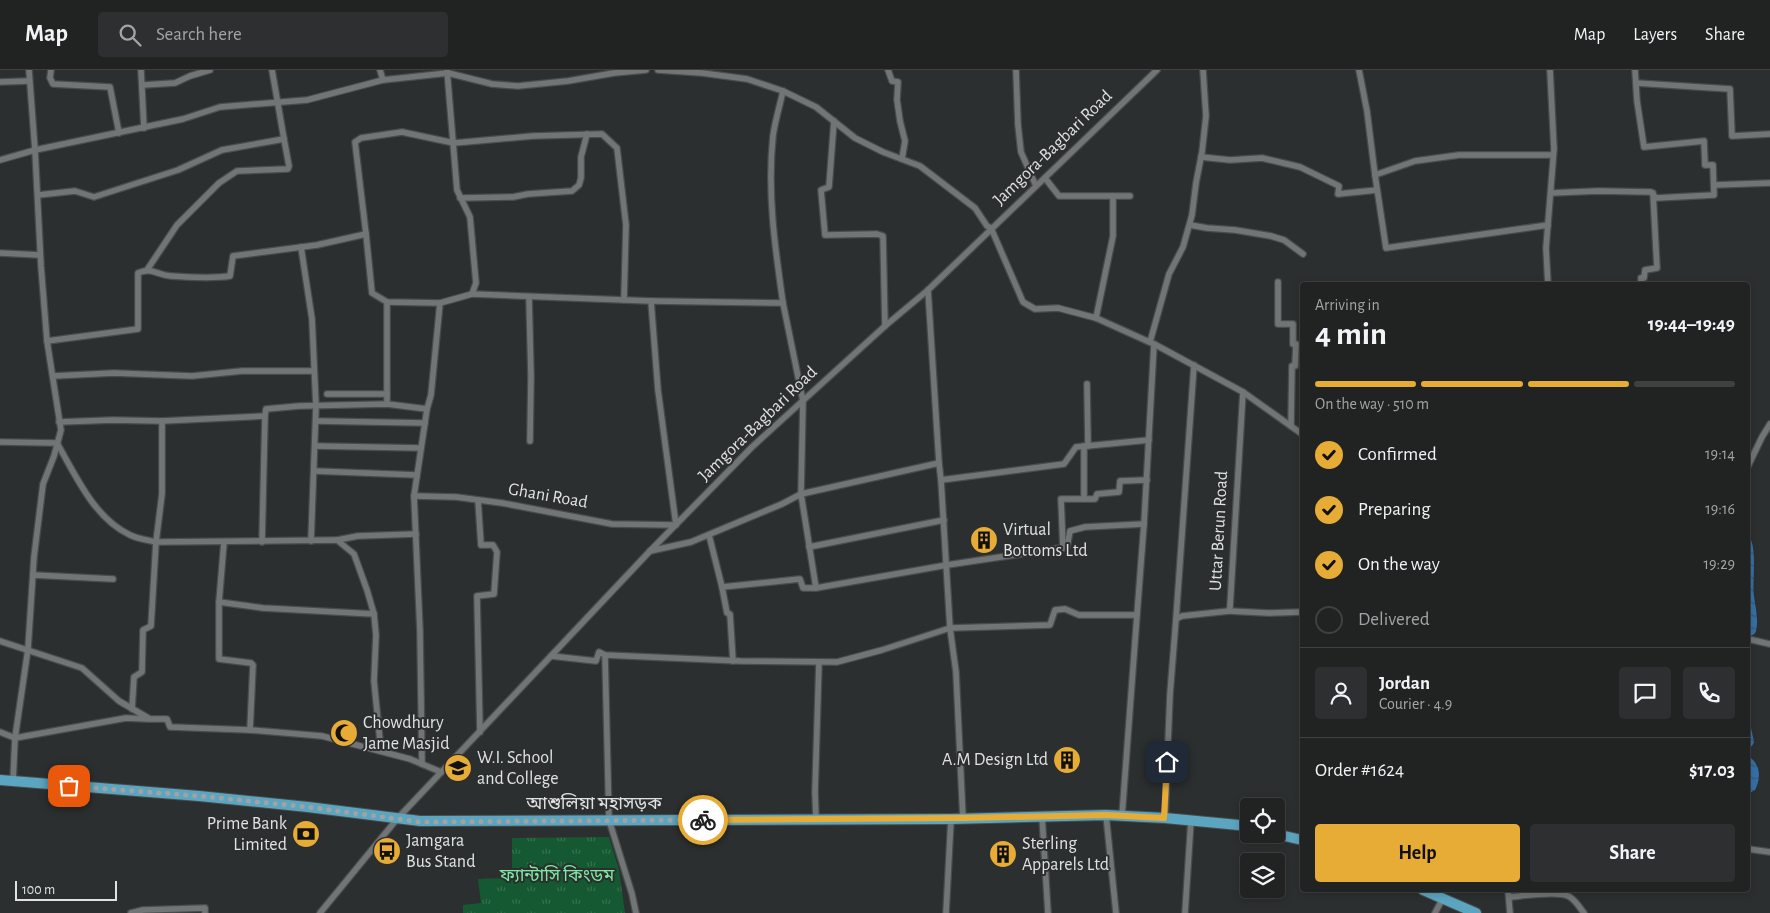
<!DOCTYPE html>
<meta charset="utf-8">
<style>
body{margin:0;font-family:"Alegreya Sans","Noto Sans Bengali",sans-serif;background:#2d2f30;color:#f1f3f6;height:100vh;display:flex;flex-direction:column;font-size:19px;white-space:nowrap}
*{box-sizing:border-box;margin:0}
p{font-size:16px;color:#a2a4a6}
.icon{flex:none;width:28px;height:28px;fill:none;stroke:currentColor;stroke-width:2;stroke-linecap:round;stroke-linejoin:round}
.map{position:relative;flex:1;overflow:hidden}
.details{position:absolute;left:1300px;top:212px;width:450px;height:610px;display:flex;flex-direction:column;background:#212323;border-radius:5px;box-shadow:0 2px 8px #0003,0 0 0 1px #3e4041}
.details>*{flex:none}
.tools{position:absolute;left:1240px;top:728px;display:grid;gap:10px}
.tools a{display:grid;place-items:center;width:45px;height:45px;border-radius:5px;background:#212323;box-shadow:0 2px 8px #0003,0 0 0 1px #3e4041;font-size:25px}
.scale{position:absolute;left:15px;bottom:12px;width:102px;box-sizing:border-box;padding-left:5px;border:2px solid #e0e2e2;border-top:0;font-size:14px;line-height:18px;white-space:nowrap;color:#e0e2e2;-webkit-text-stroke:4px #2c2f2f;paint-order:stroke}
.pin{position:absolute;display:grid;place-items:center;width:42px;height:42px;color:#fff;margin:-21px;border-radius:10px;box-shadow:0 2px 8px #0006}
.courier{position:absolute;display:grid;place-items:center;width:50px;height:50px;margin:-25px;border:4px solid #e7ac36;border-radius:50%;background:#fff;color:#222;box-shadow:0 1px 6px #0007}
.head em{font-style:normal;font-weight:700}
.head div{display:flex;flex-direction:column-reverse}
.head{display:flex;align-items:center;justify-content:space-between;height:85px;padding:0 15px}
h1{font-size:32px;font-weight:700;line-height:38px}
.bar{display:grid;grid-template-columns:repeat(4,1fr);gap:8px 5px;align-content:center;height:60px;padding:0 15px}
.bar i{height:6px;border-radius:4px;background:#3e4041}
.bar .selected{background:#e7ac36}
.bar p{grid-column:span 4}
.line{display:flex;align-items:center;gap:12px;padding:0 15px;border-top:1px solid #3e4041}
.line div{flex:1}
.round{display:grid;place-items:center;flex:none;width:52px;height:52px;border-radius:5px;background:#2d2f30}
ol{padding:0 15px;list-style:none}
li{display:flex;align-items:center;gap:15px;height:55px}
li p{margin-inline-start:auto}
li .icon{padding:5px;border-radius:50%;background:#e7ac36;color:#111;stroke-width:4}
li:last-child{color:#a2a4a6}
li i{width:28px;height:28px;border:2px solid #3e4041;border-radius:50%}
.primary-button{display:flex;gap:10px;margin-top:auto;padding:10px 15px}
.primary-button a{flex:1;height:58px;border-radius:5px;background:#e7ac36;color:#111;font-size:20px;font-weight:700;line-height:58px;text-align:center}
.primary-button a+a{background:#2d2f30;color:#f1f3f6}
header{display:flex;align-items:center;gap:30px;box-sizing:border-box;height:70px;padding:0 25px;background:#212323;border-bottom:1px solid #3e4041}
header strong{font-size:24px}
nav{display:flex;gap:28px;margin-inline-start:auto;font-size:18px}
.search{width:350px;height:45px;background:#2d2f30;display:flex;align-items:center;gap:12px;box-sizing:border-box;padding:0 18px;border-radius:5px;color:#a2a4a6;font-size:19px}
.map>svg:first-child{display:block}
</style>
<header>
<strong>Map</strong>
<div class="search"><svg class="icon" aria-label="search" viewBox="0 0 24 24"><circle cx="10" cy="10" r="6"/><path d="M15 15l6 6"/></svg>Search here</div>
<nav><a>Map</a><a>Layers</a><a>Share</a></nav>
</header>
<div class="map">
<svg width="1770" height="843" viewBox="0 0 1770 843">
<defs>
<pattern id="park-tufts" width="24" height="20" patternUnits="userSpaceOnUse" patternTransform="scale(1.25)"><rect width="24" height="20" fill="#145931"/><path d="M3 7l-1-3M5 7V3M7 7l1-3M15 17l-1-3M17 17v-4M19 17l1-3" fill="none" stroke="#36714f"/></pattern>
<pattern id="water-waves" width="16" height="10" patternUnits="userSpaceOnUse" patternTransform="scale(1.25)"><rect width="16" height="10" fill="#3471aa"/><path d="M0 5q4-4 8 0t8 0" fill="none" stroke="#3c5a77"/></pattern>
</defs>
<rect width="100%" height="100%" fill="#2c2f2f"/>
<!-- park -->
<path fill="url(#park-tufts)" d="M609,767L619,800L625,843H463V835L481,833L478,809L512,808V768Z"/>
<!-- water -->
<g fill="url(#water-waves)">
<path d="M1748,465C1758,475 1752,512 1754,526C1755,536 1759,550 1756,561C1755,565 1751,566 1748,566Z"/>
<path d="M1748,644L1754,672L1752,676L1748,677Z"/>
<path d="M1748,686C1761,694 1761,708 1755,720L1748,724Z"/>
</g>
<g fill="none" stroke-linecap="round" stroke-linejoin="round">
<!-- minor casing -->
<g stroke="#494c4c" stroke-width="8">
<g id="minor">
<path d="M51,0L50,8L53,14L110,17L119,63"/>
<path d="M141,0L144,58"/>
<path d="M380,0L383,10"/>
<path d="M658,0L702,3L747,9L783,21L816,37L855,68L883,82L920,96L975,138L987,156L991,158L1023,232L1035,239L1058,238L1096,248L1156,275L1243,322"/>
<path d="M888,0L892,11L898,12L897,30L900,51L905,71L902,89"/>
<path d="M1016,0L1018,55L1021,82L1036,116"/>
<path d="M1359,0L1367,41L1375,105L1415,91L1459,85H1553"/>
<path d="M0,12L29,11"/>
<path d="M1636,13L1730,19L1732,66L1770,64"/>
<path d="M143,15L175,13L190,6L210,0"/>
<path d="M834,51L829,117L821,120L825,165L877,164L883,166L885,256"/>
<path d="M1201,87L1230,90L1262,88L1300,97L1339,116L1338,124L1377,120"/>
<path d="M0,90L35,80L183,49L220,37L307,30L383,10L448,3L492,14L518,16L568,11L614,3L646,0"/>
<path d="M1375,105L1386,178L1548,155"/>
<path d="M1045,108L1059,126H1130"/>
<path d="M1714,115L1770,113"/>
<path d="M1551,123L1598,121L1651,122L1656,128L1714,125L1713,95H1705L1704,71L1644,77L1637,31L1635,0"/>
<path d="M38,125L75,121L94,127L178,100L222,80L284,69L272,0"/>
<path d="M460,128L513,127L528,124L572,121L579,115L581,108V87L587,64"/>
<path d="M1190,155L1207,158L1235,160L1271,166L1284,170L1303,184"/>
<path d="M366,164L372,223L387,232L440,233"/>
<path d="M301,177L312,249L316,336L311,471"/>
<path d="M0,183L40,185"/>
<path d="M147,200L177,155L219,113L237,101L288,99L289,96L284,69"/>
<path d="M1278,212V254H1293V274H1296L1295,296H1292L1291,356"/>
<path d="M1548,215L1546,178L1554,79L1550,0"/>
<path d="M1641,215V208H1644L1645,200L1657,198L1653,123"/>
<path d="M928,220L939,393"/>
<path d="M529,227L531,306L530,371"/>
<path d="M651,231L783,233L803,331L801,424L816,518L947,495L1067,477L1070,461L1085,457L1144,454"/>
<path d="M783,233C775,178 767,122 773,66C775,51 780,35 783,21"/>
<path d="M1096,248L1113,166V126"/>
<path d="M47,271L138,259V203C152,197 157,205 171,206C190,207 211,209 230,206L233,186L317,175L366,164L355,72L361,68L402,62L454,73L533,66L602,64L617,78L626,155L624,230"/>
<path d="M1150,272L1169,204L1183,177L1192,145L1196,113L1202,82L1206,46L1203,0"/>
<path d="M53,306L114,303L192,306L242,301H314"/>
<path d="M1087,314L1088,376"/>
<path d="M327,324H387"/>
<path d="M387,334V232"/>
<path d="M316,351L425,353"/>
<path d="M59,352L113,350L162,351L265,346L266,339L299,336L387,334L427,339"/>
<path d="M0,372L57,373C76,406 94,448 130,465C138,469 148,470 156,472L337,470L354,484L367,520L374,544L376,565L374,611L381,681"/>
<path d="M315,376L421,378"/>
<path d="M1748,396L1762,367L1770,354"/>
<path d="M314,401L417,405"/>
<path d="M941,410L950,558L956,602L963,749"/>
<path d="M414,426L456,427L502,433L612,454L676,455L658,320L651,231L472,224"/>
<path d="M1084,429V376"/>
<path d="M478,430L481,475H493L497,482L494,524L477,526L480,662"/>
<path d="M709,465L722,517L727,543L730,544L733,591"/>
<path d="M337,470L358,466L416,464"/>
<path d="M224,472L219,532V589L251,593L253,595L250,660"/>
<path d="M262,472L265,346"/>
<path d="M809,477L944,450"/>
<path d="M1063,478L1061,429H1095L1097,424L1119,422L1120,411L1147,410"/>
<path d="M650,481L691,472L782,434L801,424L939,393L941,410L1064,394L1076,377L1149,370"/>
<path d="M33,505L113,509"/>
<path d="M722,517L800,509L803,518H816"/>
<path d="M219,532L263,538L374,544"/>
<path d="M1229,541L1268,543L1302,542"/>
<path d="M1137,545L1144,454L1154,274"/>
<path d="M1176,549L1194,295"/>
<path d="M1748,569L1770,574"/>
<path d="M0,571L82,598L119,631L150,649H167L170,657L250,660L322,666L410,689L441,702"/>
<path d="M605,585L609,750L632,824L636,843"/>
<path d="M551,586L596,591L599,582L605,585L740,591L837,592L882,580L950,558L1050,555L1055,540L1065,539L1079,545H1137L1122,746"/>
<path d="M132,639L134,607L142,602L143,560L151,556L156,472L162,424V351"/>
<path d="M0,662L15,668L126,648L148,649"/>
<path d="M422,694L420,561L414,426L427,339L431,325L440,233L472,224L476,213L470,147L457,120L447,0"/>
<path d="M13,712L15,668L28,579L34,487L43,414L54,386L61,360L47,271L41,196L35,80L29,0"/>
<path d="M1106,745L1116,843"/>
<path d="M1042,746L1048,843"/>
<path d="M1165,748L1170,624L1176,549L1182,546L1229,541L1230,537L1243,322L1302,364"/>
<path d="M816,749L815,722L819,592"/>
<path d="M1748,779L1770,782"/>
<path d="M1508,820L1510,843"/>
<path d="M1509,827C1523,826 1560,820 1570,827C1576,831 1580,838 1584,843"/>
<path d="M131,843L143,840L205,838V843"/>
<path d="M320,843L397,749L650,481L752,377L885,256L928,220L1157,0"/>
<path d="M946,843L951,749"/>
<path d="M1185,843L1191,750"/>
<path d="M1435,843L1443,828"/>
</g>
</g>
<!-- trunk casing -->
<g stroke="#494c4c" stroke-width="12">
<g id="trunk">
<path d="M0,710L199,726L308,737L420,751L951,749L1106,745L1165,748L1249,756"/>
<path d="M1276,764L1302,770"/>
<path d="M1423,820L1476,843"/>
</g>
</g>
<!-- minor -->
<use href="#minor" stroke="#727576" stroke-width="5.5"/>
<!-- trunk -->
<use href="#trunk" stroke="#5ca5c0" stroke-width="10"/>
</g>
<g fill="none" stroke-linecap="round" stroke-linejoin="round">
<!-- done -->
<path stroke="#a1a3a3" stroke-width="5" stroke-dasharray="0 9" d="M69,716L199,726L308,737L420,752L703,750"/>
<!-- route -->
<path stroke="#e7ac36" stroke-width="6" d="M703,750L963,748L1106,745L1164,748L1167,692"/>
</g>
<!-- icons -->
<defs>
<g id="building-disc" transform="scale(1.4375)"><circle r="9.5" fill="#e7ac36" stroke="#2c2f2f"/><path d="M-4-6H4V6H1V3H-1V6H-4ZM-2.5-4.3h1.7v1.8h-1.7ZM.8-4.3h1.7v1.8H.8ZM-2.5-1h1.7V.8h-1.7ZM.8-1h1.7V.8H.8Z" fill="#111"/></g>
<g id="mosque-disc" transform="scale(1.4375)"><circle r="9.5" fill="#e7ac36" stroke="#2c2f2f"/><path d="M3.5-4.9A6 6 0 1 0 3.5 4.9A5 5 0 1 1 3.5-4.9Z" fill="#111"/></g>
<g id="school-disc" transform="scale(1.4375)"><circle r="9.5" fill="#e7ac36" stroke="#2c2f2f"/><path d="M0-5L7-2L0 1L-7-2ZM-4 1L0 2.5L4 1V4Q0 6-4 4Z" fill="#111"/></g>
<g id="bank-disc" transform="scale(1.4375)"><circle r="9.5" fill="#e7ac36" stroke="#2c2f2f"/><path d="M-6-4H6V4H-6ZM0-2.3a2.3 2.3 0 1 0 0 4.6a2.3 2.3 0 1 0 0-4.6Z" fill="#111"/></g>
<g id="bus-disc" transform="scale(1.4375)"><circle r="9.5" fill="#e7ac36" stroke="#2c2f2f"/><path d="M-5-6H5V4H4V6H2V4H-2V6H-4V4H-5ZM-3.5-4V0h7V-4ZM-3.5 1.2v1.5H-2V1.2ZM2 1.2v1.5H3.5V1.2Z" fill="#111"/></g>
</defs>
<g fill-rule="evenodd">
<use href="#building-disc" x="984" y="470"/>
<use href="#mosque-disc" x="344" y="663"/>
<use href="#building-disc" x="1067" y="690"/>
<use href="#school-disc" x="458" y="698"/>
<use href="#bank-disc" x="306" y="764"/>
<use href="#bus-disc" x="387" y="781"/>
<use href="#building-disc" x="1003" y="784"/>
</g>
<g text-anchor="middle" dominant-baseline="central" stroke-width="4" stroke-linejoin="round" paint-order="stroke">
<!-- street labels -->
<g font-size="18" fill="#e0e2e2" stroke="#2c2f2f">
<text transform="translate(1053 78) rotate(-44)">Jamgora-Bagbari Road</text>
<text transform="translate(758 354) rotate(-44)">Jamgora-Bagbari Road</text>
<text transform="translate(548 426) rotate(10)">Ghani Road</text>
<text transform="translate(1219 461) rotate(-87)">Uttar Berun Road</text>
<text x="594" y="734">আশুলিয়া মহাসড়ক</text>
</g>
<!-- poi labels -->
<g font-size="18" fill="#e0e2e2" stroke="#2c2f2f" text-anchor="start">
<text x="1003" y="460">Virtual<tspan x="1003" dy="21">Bottoms Ltd</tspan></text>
<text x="363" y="653">Chowdhury<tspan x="363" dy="21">Jame Masjid</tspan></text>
<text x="477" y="688">W.I. School<tspan x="477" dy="21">and College</tspan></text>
<text x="1048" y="690" text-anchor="end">A.M Design Ltd</text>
<text x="287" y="754" text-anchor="end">Prime Bank<tspan x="287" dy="21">Limited</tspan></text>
<text x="406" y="771">Jamgara<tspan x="406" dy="21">Bus Stand</tspan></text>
<text x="1022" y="774">Sterling<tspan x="1022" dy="21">Apparels Ltd</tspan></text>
</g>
<!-- park labels -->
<g font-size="18" fill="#7fe8a2" stroke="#2c2f2f">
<text x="557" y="806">ফ্যান্টাসি কিংডম</text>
</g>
</g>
</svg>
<div class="tools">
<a><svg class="icon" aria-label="locate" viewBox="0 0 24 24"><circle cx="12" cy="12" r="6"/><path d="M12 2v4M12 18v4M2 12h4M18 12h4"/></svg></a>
<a><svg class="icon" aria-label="layers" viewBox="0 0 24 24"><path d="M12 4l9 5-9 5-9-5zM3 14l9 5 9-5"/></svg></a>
</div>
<div class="scale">100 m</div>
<div class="pin" style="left:69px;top:716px;background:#ea580c"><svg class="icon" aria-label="bag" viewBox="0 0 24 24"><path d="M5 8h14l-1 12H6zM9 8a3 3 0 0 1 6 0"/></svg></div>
<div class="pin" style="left:1167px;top:692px;background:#1f2937"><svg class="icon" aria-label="home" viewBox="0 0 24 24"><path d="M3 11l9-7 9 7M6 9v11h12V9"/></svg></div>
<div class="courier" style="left:703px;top:750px"><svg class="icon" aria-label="bike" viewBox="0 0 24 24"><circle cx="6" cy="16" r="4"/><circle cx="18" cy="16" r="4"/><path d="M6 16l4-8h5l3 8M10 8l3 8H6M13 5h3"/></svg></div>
<section class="details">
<div class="head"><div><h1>4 min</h1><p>Arriving in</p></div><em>19:44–19:49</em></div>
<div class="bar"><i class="selected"></i><i class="selected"></i><i class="selected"></i><i></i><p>On the way · 510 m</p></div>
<ol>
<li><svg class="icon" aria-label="check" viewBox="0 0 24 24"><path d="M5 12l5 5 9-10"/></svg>Confirmed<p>19:14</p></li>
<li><svg class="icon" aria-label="check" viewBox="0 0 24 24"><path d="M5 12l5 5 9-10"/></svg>Preparing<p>19:16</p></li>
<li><svg class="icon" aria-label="check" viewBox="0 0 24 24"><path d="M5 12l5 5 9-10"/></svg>On the way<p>19:29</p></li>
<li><i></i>Delivered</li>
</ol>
<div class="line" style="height:90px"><a class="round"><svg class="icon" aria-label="person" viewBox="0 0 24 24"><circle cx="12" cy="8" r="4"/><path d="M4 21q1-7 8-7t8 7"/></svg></a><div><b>Jordan</b><p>Courier · 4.9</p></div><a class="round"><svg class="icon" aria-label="chat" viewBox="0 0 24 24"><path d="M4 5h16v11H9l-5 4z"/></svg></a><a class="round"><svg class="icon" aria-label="phone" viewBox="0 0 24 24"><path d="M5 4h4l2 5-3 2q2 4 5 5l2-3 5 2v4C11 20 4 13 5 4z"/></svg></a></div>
<div class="line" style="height:65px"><div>Order #1624</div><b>$17.03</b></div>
<div class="primary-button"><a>Help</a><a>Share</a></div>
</section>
</div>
